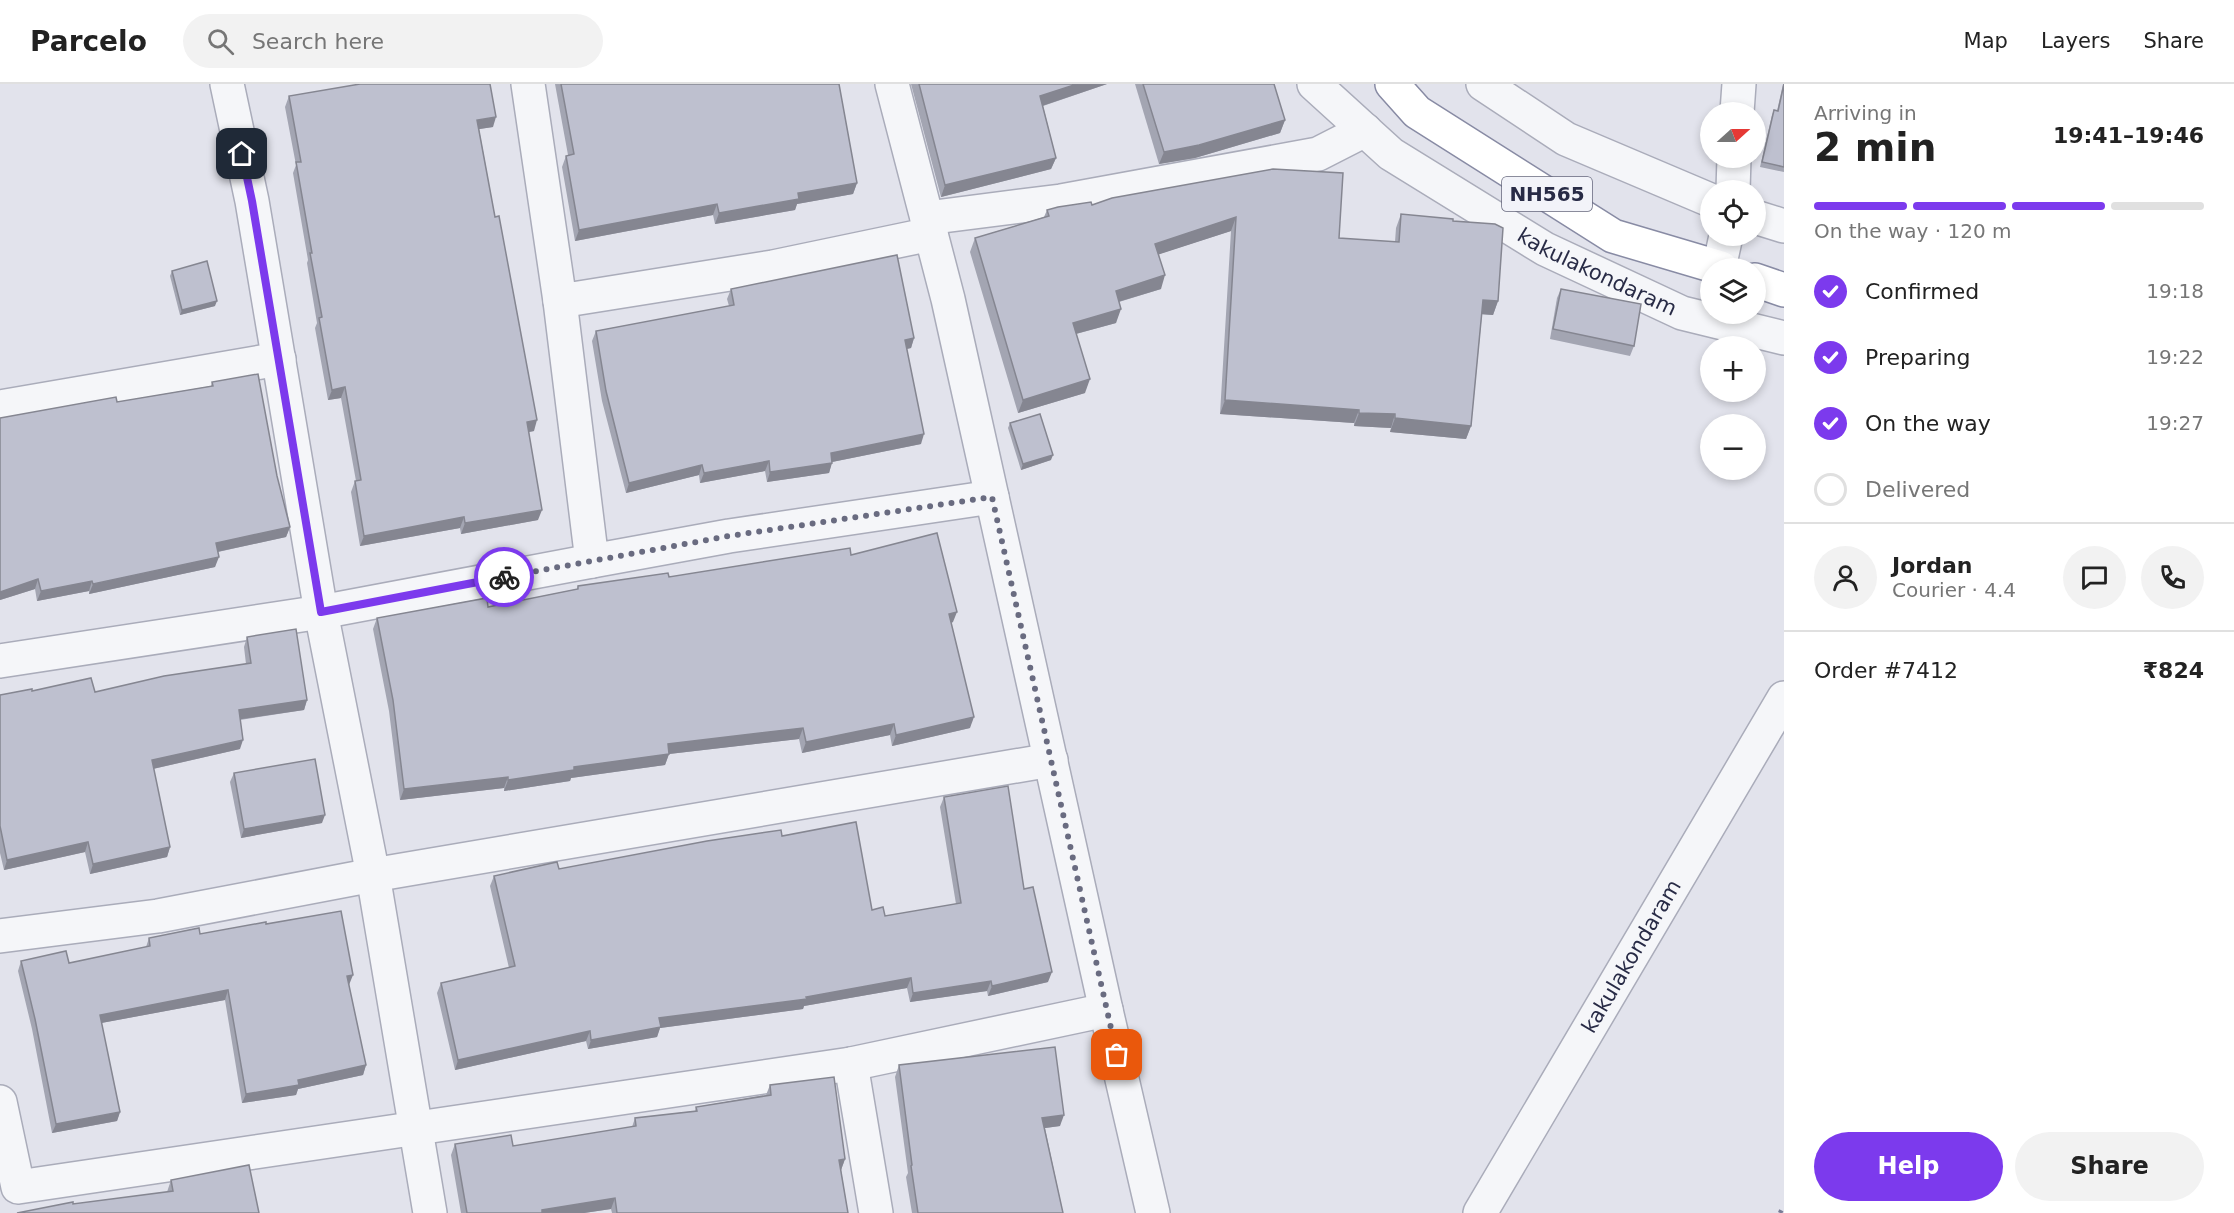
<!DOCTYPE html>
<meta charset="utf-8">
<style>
body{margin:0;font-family:"DejaVu Sans",sans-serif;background:#f2f2f2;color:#222;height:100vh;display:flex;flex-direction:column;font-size:22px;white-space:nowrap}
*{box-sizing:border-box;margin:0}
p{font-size:20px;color:#767676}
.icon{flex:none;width:33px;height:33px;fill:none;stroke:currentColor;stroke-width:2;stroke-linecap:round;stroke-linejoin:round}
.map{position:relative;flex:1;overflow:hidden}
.side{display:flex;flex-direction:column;background:#fff;width:450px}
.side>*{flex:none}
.needle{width:39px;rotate:69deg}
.fabs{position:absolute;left:1700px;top:18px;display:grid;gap:12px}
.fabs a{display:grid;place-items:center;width:66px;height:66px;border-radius:50%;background:#fff;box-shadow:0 3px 9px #0003;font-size:30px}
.pin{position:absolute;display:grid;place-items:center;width:51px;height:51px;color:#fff;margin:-26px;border-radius:12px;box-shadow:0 3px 9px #0006}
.courier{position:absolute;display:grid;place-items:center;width:60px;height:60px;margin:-30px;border:4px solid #7c3aed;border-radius:50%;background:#fff;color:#222;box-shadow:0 2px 8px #0007}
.head em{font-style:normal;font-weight:800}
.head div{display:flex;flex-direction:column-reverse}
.head{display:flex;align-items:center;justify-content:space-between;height:102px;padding:0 30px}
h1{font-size:39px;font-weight:800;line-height:45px}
.bar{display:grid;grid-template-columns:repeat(4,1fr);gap:9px 6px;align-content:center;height:72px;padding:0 30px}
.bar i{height:8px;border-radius:4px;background:#e0e0e0}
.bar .current{background:#7c3aed}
.bar p{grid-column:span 4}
.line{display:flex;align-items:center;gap:15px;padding:0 30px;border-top:2px solid #e0e0e0}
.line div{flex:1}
.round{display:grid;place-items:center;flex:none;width:63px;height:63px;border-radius:32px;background:#f2f2f2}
ol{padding:0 30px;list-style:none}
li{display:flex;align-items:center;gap:18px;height:66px}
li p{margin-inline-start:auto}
li .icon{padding:6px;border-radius:50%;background:#7c3aed;color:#fff;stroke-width:4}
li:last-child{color:#767676}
li i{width:33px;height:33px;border:3px solid #e0e0e0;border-radius:50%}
.button{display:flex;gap:12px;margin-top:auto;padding:12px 30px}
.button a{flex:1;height:69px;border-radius:36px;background:#7c3aed;color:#fff;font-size:24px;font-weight:800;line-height:69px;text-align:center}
.button a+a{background:#f2f2f2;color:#222}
header{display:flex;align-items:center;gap:36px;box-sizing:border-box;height:84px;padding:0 30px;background:#fff;border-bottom:2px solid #e0e0e0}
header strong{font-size:28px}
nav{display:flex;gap:33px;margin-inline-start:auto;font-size:21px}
.search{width:420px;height:54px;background:#f2f2f2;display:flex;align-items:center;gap:15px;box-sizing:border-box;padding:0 21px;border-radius:33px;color:#767676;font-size:22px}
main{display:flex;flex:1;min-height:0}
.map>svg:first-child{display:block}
</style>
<header>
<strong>Parcelo</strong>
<div class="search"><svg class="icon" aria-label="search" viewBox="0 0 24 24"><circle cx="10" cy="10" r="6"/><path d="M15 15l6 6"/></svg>Search here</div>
<nav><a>Map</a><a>Layers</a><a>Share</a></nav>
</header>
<main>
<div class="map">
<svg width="1784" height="1129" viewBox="0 0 1784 1129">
<rect width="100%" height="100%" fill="#e2e3ec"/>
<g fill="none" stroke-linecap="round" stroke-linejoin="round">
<!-- minor casing -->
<g stroke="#aaacba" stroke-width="36">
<g id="minor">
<path d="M227,0L252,117L321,528L373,791L430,1129"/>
<path d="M528,0L560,217L773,183L931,150"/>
<path d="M892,0L948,215L1106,926L1153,1129"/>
<path id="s1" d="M1314,0L1391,70L1545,165L1682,229L1784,254"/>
<path d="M1483,0L1566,55L1710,116"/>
<path d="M1737,28L1739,0"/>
<path d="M1733,106L1734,74"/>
<path d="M1755,133L1784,142"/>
<path d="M927,134L1061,117L1318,70L1365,46"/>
<path d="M1719,184L1726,152"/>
<path d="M560,217L592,477L729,452L992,413"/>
<path d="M0,323L279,275"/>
<path d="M0,577L321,528L592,477"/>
<path d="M0,852L158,832L373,791L1051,676"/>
<path d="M851,980L876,1129"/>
<path d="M0,1018L18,1103L851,980L1106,926"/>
<path id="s2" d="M1480,1129L1784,614"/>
</g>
</g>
<!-- highway casing -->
<g stroke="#888ba4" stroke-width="36">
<g id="highway">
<path d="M1392,0L1417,28L1613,152L1721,184"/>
<path d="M1755,196L1784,206"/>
</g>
</g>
<!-- minor -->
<use href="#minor" stroke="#f5f6f9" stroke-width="33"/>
<!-- highway -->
<use href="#highway" stroke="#fff" stroke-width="33"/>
<!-- rail -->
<path stroke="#797d97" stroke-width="4.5" stroke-dasharray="3 6" stroke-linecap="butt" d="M1780,1129L1784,1121"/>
</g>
<!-- wall -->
<g fill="#a3a5b2">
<path d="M555,0H839L857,99L853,110L797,120L795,126L715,140L713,131L575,157L562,83L566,72L568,71Z"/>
<path d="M911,0H1107L1043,22L1056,74L1051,85L941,113Z"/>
<path d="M1135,0H1274L1285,36L1280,49L1195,74L1159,80Z"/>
<path d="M1783,0H1784V88L1760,83L1772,31L1774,26L1777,27Z"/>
<path d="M289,12L493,43L479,45L534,347L529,348L538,436L461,450L460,444L360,462L351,408L355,397H356L341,314L328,316L315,244L317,239L307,179L308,176L293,89L296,81L285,23Z"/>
<path d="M1273,85L1339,154L1395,158L1396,144L1401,130L1453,137L1498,217L1493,231L1482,230L1471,342L1466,355L1390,348L1391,344L1354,342V339L1220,330L1231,147L1159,170L1161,205L1119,218L1116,239L1076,250L1085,309L1018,329L970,168L975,154L1044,133L1047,126L1092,121Z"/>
<path d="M172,187L215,222L180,231L170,192Z"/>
<path d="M731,205L914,254L911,264L907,265L921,360L832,378L829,389L767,398L765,387L700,399L699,391L626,409L602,317L592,257L596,247L729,222L727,215Z"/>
<path d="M1561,205L1634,262L1630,272L1550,255L1557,214Z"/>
<path d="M212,298L277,392L290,443L286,453L218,468L215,483L89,510V507L37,517L35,505L0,516V334L117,318L211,302Z"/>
<path d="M1010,339L1051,376L1021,386L1008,344Z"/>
<path d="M851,471L953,538L951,539L970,644L892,662L890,651L802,669L799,655L669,670L665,681L571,694L570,697L504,707V704L400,716L389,627L373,545L377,534L488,523L577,505L578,502L669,493Z"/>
<path d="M247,553L307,616L304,626L240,636V665L153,685L170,763L167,773L90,790L85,768L4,786L0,769V611L32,607L95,608L246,580L244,563Z"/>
<path d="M234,689L322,739L241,754L230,698Z"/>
<path d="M944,713L1024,805L1048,898L988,912L987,907L910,918L907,904L804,922L803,925L660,944L657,953L588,965L586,957L455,986L437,909L441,899L509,884L490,802L494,792L559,785L782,752L872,826L885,832L956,820L940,723Z"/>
<path d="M266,840L349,901L366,981L363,991L298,1005L296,1011L242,1019L225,916L101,939L120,1028L117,1037L52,1049L32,945L18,887L21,877L69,879L146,863L149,854L200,850Z"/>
<path d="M899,981L1060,1042L1045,1044L1063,1129H912L906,1093L908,1089L895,993Z"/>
<path d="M770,1001L845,1075L841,1086L848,1129H612L611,1125L584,1129H461L451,1071L455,1060L513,1062L632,1043L635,1034L695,1027L696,1023L766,1011Z"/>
<path d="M171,1096L259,1129L73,1120L167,1108Z"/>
</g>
<!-- shaded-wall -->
<g fill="#858691">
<path d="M1077,0H1107L1036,24L1040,12Z"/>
<path d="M496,33L493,43L473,46L477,36Z"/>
<path d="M1285,36L1280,49L1195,74L1159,80L1164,68Z"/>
<path d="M1056,74L1051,85L941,113L945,101Z"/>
<path d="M857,99L853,110L797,120L795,126L715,140L719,129L798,109Z"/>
<path d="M717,120L713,131L575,157L579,146Z"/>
<path d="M1236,133L1231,147L1151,173L1155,160Z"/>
<path d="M1165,191L1161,205L1111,220L1116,207Z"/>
<path d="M1483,216L1498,217L1493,231L1478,230Z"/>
<path d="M217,217L215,222L180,231L182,226Z"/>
<path d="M1121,225L1116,239L1068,252L1073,239Z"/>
<path d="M914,254L911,264L901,266L905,256Z"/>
<path d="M1090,295L1085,309L1018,329L1023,316Z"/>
<path d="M345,303L341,314L328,316L332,306Z"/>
<path d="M1225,316L1359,326L1354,339L1220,330Z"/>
<path d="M1359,329L1395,330L1391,344L1354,342Z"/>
<path d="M1395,334L1471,342L1466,355L1390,348Z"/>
<path d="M537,336L534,347L523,349L527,338Z"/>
<path d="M924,350L921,360L827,379L831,369Z"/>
<path d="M1053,371L1051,376L1021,386L1023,380Z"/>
<path d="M769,377L765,387L700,399L704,389Z"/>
<path d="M832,379L829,389L767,398L770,388Z"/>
<path d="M702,381L699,391L626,409L629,399Z"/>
<path d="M542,426L538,436L461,450L465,439Z"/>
<path d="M464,433L460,444L360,462L364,452Z"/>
<path d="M290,443L286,453L212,469L216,459Z"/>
<path d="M219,473L215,483L89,510L93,500Z"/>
<path d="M38,495L35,505L0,516V508Z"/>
<path d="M92,497L89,507L37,517L41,507Z"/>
<path d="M957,528L953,538L945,541L949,530Z"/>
<path d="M307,616L304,626L235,636L239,626Z"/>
<path d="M974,633L970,644L892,662L896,651Z"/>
<path d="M894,640L890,651L802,669L806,658Z"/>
<path d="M803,644L799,655L669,670L665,681L571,694L570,697L504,707L508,696L574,683L668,660Z"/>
<path d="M243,656L240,665L148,686L152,676Z"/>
<path d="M508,693L504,704L400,716L404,705Z"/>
<path d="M325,731L322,739L241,754L244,745Z"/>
<path d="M88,758L85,768L4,786L7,776Z"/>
<path d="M170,763L167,773L90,790L93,780Z"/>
<path d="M1052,888L1048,898L988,912L992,902Z"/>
<path d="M353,891L349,901L343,902L347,892Z"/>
<path d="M911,894L907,904L804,922L803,925L660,944L657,953L588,965L591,956L659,934L806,913Z"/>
<path d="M991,897L987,907L910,918L913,909Z"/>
<path d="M228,906L225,916L96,940L100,931Z"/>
<path d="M590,947L586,957L455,986L458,976Z"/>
<path d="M366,981L363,991L298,1005L296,1011L242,1019L246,1010L298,996Z"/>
<path d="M120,1028L117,1037L52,1049L56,1040Z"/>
<path d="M1064,1031L1060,1042L1038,1045L1042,1034Z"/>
<path d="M845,1075L841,1086L839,1076Z"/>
<path d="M615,1114L611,1125L584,1129H541L542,1126Z"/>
</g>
<!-- building -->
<g fill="#bec0cf" stroke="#858691" stroke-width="1.5">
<path d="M360,0H490L496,33L477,36L495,133L499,132L537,336L527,338L542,426L465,439L464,433L364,452L355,397L361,396L345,303L332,306L319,234L322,233L310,169H312L296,78H301L289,12Z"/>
<path d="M561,0H839L857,99L798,109L799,115L719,129L717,120L579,146L566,72L574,70Z"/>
<path d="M919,0H1077L1040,12L1056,74L945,101Z"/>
<path d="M1143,0H1274L1285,36L1199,61L1164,68Z"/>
<path d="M1784,0V83L1762,78L1774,26L1778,27Z"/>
<path d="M1273,85L1343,89L1339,154L1399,158L1401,130L1453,135V137L1495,140L1503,144L1498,217L1483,216L1471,342L1395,334V330L1359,329V326L1225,316L1236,133L1155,160L1165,191L1116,207L1121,225L1073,239L1090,295L1023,316L975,154L1049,132L1047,126L1058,123L1091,118L1092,121L1112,114Z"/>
<path d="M897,171L914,254L905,256L924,350L831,369L832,379L770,388L769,377L704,389L702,381L629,399L606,307L596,247L734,221L731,205Z"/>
<path d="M207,177L217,217L182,226L172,187Z"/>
<path d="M1561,205L1641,220L1634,262L1553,245Z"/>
<path d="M258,290L277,392L290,443L216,459L219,473L93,500L92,497L41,507L38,495L0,508V334L116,313L117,318L213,302L212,298Z"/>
<path d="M1040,330L1053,371L1023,380L1010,339Z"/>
<path d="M937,449L957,528L949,530L974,633L896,651L894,640L806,658L803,644L668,660L669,670L574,683V686L508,696V693L404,705L393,616L377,534L487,514L488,523L578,505V502L668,489L669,493L850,464L851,471Z"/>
<path d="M296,545L307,616L239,626L243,656L152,676L170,763L93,780L88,758L7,776L0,742V611L32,605V607L91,594L95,608L164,592L251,579L247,553Z"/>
<path d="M315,675L325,731L244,745L234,689Z"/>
<path d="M1008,702L1024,805L1033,803L1052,888L992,902L991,897L913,909L911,894L806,913L807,915L659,934L661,943L591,956L590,947L458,976L441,899L515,882L494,792L557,778L559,785L707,757L781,746L782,752L856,738L872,826L883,823L885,832L961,819L944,713Z"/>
<path d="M341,827L353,891L347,892L366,981L298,996L299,1001L246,1010L228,906L100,931L120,1028L56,1040L35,935L21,877L66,867L69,879L150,862L149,854L199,844L200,850L266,838V840Z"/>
<path d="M1055,963L1064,1031L1042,1034L1063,1129H918L911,1082L912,1081L899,981Z"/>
<path d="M834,993L845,1075L839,1076L848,1129H617L615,1114L542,1126V1129H467L455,1060L511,1051L513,1062L636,1042L635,1034L697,1027L696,1023L771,1011L770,1001Z"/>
<path d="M249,1081L259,1129H17L73,1118V1120L173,1107L171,1096Z"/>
</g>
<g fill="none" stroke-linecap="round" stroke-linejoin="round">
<!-- done -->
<path stroke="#696b80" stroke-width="6" stroke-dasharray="0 10.8" d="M504,493L729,452L992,413L1117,971"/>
<!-- route -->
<path stroke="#7c3aed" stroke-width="8" d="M242,70L252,117L321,528L504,493"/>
</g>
<g text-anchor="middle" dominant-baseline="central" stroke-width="6" stroke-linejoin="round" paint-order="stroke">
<!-- shield labels -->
<rect fill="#f2f3f9" stroke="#65677c" stroke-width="1.5" x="1502" y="93" width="90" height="34" rx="4.5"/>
<g font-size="20" font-weight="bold" fill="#282b46">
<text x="1547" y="110">NH565</text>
</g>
<!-- street labels -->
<g font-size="21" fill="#282b46" stroke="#f2f3f9">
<text stroke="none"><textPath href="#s1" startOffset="342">kakulakondaram</textPath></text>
<text stroke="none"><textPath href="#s2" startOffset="298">kakulakondaram</textPath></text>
</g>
</g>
</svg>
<div class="fabs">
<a><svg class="needle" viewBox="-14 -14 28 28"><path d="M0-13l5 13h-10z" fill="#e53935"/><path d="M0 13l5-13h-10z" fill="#767676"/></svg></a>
<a><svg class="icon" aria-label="locate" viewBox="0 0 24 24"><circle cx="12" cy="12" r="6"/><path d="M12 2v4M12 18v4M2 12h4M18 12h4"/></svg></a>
<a><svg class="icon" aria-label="layers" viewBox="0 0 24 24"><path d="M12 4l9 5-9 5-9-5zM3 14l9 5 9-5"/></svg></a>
<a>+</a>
<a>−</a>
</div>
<div class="pin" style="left:1117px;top:971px;background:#ea580c"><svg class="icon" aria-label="bag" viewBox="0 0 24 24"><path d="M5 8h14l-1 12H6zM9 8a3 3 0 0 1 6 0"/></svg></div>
<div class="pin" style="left:242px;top:70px;background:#1f2937"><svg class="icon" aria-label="home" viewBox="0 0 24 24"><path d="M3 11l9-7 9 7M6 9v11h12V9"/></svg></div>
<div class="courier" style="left:504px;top:493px"><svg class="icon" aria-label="bike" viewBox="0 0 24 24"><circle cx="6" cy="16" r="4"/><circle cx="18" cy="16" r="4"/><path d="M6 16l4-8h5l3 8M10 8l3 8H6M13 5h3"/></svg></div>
</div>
<section class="side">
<div class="head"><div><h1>2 min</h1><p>Arriving in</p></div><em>19:41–19:46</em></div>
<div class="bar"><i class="current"></i><i class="current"></i><i class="current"></i><i></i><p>On the way · 120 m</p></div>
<ol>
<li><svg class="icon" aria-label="check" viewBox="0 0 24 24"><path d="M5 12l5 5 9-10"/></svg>Confirmed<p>19:18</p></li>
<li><svg class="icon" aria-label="check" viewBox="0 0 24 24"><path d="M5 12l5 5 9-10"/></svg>Preparing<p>19:22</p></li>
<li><svg class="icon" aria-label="check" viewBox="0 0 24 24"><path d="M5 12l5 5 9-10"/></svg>On the way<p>19:27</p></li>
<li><i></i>Delivered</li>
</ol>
<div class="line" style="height:108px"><a class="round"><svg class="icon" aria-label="person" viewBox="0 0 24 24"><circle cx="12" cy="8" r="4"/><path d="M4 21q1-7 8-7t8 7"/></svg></a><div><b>Jordan</b><p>Courier · 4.4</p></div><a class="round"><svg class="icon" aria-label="chat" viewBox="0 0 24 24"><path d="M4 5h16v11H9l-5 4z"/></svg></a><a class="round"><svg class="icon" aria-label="phone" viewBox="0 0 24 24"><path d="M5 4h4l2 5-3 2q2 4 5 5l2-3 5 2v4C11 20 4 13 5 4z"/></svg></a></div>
<div class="line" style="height:78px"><div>Order #7412</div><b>₹824</b></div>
<div class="button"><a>Help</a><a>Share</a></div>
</section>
</main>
